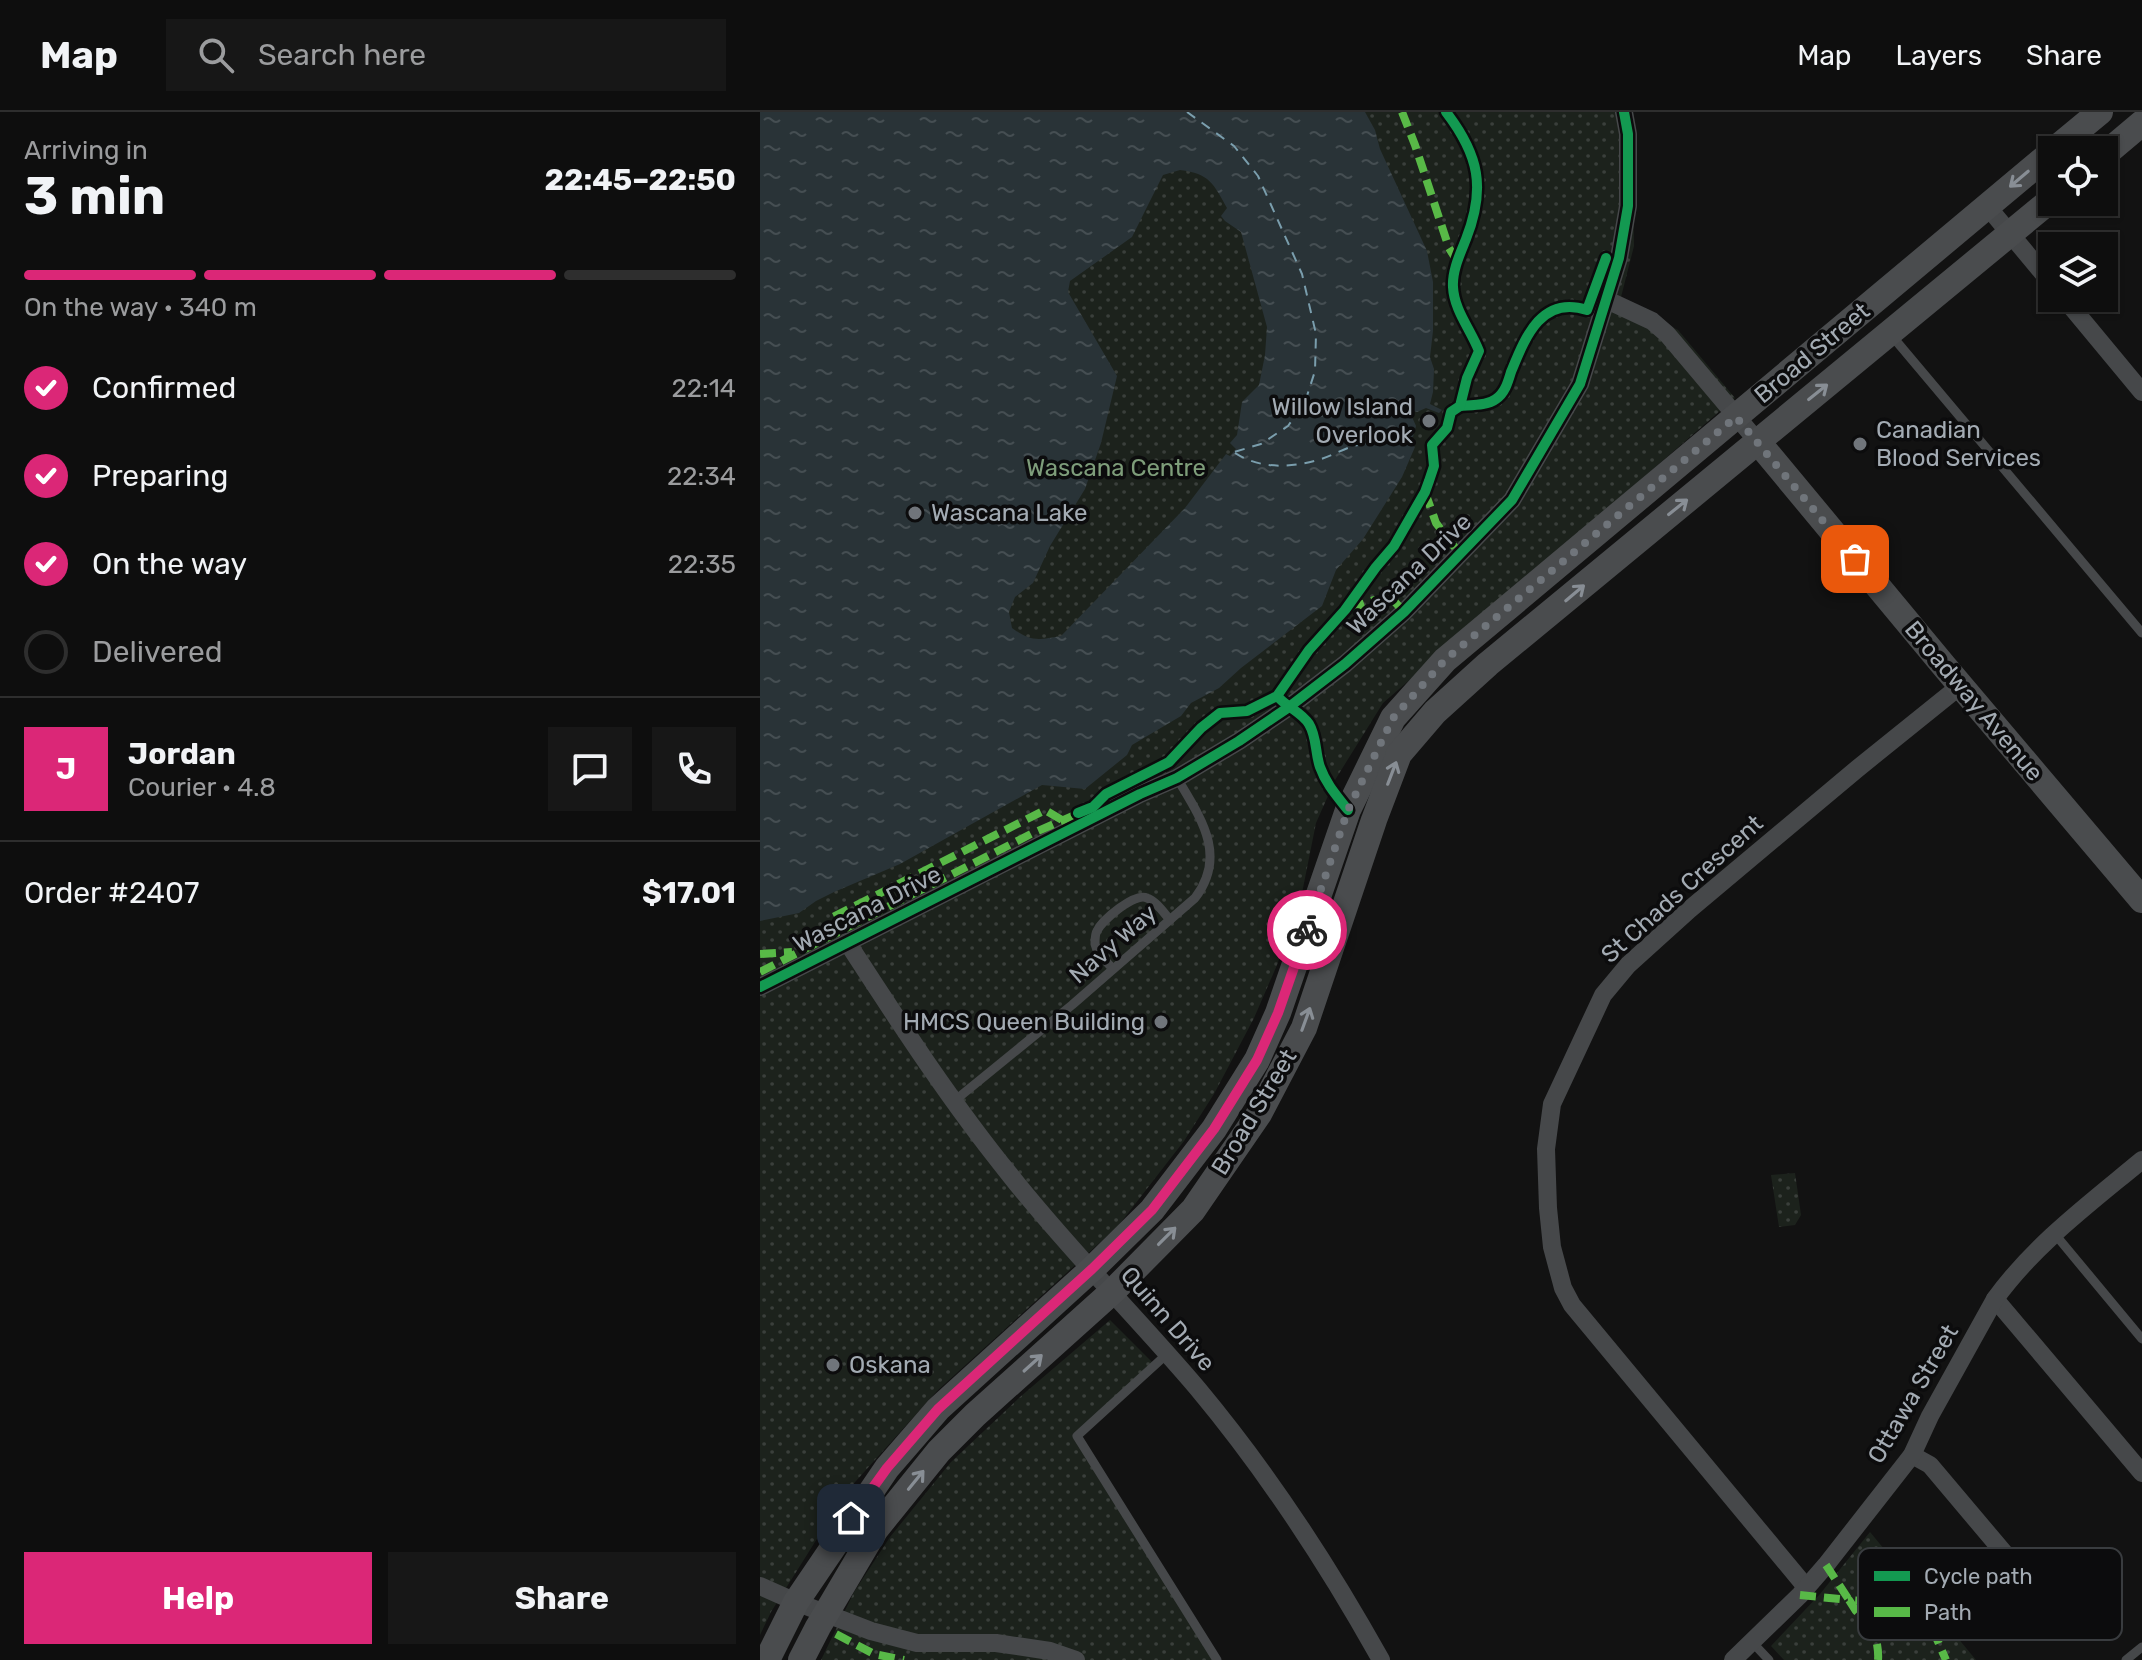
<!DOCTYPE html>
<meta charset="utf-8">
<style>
body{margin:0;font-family:Rubik,sans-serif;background:#171717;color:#f1f3f6;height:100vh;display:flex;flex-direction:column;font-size:30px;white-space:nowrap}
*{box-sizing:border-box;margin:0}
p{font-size:26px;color:#9b9c9e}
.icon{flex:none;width:44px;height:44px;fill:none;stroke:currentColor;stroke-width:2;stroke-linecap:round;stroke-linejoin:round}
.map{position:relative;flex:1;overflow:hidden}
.panel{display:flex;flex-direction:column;background:#0e0e0e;width:760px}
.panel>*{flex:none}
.buttons{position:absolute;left:1278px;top:24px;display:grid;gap:16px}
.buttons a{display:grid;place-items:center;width:80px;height:80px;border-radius:0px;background:#0e0e0e;box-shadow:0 2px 6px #0004,0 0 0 2px #2e2e2e;font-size:40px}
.pin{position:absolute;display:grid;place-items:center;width:68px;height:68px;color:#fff;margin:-34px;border-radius:16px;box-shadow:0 4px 12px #0006}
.courier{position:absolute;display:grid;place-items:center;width:80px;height:80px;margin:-40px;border:6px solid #db2777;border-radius:50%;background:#fff;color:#222;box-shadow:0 2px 10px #0007}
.overview em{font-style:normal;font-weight:700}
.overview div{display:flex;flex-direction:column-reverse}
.overview{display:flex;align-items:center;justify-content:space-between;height:136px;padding:0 24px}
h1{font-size:52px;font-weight:700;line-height:60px}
.bar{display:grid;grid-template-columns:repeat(4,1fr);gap:12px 8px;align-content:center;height:96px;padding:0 24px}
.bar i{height:10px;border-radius:6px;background:#2e2e2e}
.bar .on{background:#db2777}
.bar p{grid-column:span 4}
.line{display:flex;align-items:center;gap:20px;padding:0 24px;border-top:2px solid #2e2e2e}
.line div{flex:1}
.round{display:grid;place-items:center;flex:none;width:84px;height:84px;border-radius:0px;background:#171717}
ol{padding:0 24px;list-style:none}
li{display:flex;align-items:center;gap:24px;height:88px}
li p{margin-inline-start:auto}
li .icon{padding:8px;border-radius:50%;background:#db2777;color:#fff;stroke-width:4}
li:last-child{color:#9b9c9e}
li i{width:44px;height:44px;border:4px solid #2e2e2e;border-radius:50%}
.action{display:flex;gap:16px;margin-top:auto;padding:16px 24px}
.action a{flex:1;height:92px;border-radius:0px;background:#db2777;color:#fff;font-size:32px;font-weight:700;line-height:92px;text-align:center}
.action a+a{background:#171717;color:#f1f3f6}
header{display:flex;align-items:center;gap:48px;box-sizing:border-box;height:112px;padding:0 40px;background:#0e0e0e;border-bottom:2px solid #2e2e2e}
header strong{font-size:38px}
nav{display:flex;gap:44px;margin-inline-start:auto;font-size:28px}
.search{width:560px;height:72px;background:#171717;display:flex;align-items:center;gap:20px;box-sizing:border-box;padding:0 28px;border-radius:0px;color:#9b9c9e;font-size:30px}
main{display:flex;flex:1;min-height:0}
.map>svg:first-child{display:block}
</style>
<header>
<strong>Map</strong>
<div class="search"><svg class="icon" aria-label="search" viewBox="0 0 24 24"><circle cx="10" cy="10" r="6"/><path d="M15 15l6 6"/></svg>Search here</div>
<nav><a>Map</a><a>Layers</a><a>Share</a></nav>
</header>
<main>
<section class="panel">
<div class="overview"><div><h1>3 min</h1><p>Arriving in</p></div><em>22:45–22:50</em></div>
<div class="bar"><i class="on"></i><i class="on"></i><i class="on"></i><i></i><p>On the way · 340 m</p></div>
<ol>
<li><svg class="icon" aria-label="check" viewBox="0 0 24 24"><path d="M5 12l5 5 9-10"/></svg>Confirmed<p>22:14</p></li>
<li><svg class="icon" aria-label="check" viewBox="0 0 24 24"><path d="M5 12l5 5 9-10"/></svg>Preparing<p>22:34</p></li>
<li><svg class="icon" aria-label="check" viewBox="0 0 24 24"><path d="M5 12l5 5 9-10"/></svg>On the way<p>22:35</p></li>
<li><i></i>Delivered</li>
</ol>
<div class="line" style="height:144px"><b class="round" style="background:#db2777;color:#fff">J</b><div><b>Jordan</b><p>Courier · 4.8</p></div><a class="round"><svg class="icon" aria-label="chat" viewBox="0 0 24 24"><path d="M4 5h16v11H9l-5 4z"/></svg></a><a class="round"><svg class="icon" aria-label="phone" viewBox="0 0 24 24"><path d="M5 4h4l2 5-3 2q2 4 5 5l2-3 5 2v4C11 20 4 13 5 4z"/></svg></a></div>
<div class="line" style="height:104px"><div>Order #2407</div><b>$17.01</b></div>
<div class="action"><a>Help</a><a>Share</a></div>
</section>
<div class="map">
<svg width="1382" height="1548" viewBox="0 0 1382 1548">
<defs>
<pattern id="park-dots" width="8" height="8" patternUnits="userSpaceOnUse" patternTransform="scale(2)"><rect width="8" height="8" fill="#1c221c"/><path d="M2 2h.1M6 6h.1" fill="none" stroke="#3a3f3b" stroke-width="1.8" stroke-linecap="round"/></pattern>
<pattern id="water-ripples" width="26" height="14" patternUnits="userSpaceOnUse" patternTransform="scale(2)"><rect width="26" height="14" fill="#293337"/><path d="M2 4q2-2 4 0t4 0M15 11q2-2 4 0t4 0" fill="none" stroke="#454e52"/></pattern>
</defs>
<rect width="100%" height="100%" fill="#121212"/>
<!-- park -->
<g fill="url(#park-dots)">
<path d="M0,0H872L874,134L860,189L918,218L975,286L623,591L575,668L556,711L541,786L517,853L494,906L454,982L424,1029L358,1114L177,1279L87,1379L11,1500L0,1523Z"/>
<path d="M1035,1061L1041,1103L1035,1113L1019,1115L1011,1063Z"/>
<path d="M350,1208L397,1255L318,1324L457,1548H61L94,1480L130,1425L191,1350L260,1285Z"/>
<path d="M1110,1420L1216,1548H1024L1011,1534L1060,1482Z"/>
</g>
<!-- water -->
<path fill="url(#water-ripples)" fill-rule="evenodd" d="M0,0H605L615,18L620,37L667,139L673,170V219L670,245L674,257L673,280L670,292L682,298L679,301L666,296L657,300L653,299L652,305L656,314L651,332L655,335L642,365L603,427L576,458L562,494L481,556L459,576L431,591L421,604L372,633L367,643L325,677L282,673L140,752L74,780L56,789L39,801L0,809ZM420,58C450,62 453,71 467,96L461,104L465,109L481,120L507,215L505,243L499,273L482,290L477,323L470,331L476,337L470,344L466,342L425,396L301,524C278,528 271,530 252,516L249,500L255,485L273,471L290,434L325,377L341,331L357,264L308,180L310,169L372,125L403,63Z"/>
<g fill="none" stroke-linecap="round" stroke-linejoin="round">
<!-- ferry -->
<g stroke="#7a9ead" stroke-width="2" stroke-dasharray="10 8" stroke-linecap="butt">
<path d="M427,0L474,34L498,64L542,162L556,222L555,259L545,290L528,314L501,332L474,340"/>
<path d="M475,341C500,357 529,356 558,348C572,344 584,336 598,333C618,328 634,329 653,332"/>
</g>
<!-- lane -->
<g stroke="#46484a" stroke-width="9">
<path d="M1132,224L1382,521"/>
<path d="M353,857C347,850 337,842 335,832C335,828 335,822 337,819C342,808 375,780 387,786C396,789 404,801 410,808"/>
<path d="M193,990L312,893L435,786C468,743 440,705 417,666"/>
<path d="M1294,1121L1382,1227"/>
<path d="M407,1242L317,1324L457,1548"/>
<path d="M992,1530L1009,1548"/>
<path d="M1366,1548L1382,1535"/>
</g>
<!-- street -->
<g stroke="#46484a" stroke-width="18">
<path d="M1227,94L1292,172"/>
<path d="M1304,186L1382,280"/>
<path d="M847,188L892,209L907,222L998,330"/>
<path d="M87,830C139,910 190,989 250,1063C309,1138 377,1205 438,1277C508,1361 568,1453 621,1548"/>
<path d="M0,875L380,682L417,666L479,629L529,595L585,552L644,500L752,388L820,272L859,146L868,94V22L864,0"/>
<path d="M1235,1187L1382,1361"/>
<path d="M1152,1343L1170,1353L1283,1487"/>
<path d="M0,1474L36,1490L111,1519L157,1531H236L290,1539L316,1548"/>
<path d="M1046,1475L812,1193L803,1176L792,1135L788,1096L786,1037L792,992L843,883L868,853L930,797L1097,657L1200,574"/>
<path d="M973,1548L1040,1483L1066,1453L1152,1343L1170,1304L1235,1187C1275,1132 1329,1092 1382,1048"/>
</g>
<!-- secondary -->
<g stroke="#4a4c4e" stroke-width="26">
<path d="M1294,38L1340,0"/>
<path d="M1344,43L1382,11"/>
<path d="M998,330L1184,554L1382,788"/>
<path d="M7,1548L36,1490L127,1356L178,1297L332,1157L392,1098L454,1017L497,948L518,901L588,698L633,606L685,548L1292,40"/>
<path d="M41,1548L58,1515L116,1417L179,1339L215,1303L352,1180L433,1098L499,1002L544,916L614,708L639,642L675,600L728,552L1292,87"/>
</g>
<!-- quiet -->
<g stroke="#58b947" stroke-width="8" stroke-dasharray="16 8" stroke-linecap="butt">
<path d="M642,0L655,33L689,136L697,149"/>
<path d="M665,380L676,411L700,442"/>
<path d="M589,497L614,488L634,489L644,500"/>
<path d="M66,827L73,805L285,698L302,708"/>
<path d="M0,842L32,840"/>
<path d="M0,860L271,722L315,703"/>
<path d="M1066,1453L1089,1488C1101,1489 1112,1490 1124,1486C1131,1484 1135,1481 1144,1481L1169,1509L1186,1548"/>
<path d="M1114,1457L1125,1470L1131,1483"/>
<path d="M1040,1483L1089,1488L1096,1499L1115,1518"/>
<path d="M76,1522L114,1542L144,1548"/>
<path d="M1118,1548C1119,1538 1116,1529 1115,1520C1115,1508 1121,1496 1126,1486"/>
</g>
<!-- cycleway casing -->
<g stroke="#0c0c0d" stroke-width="15">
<g id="cycleway">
<path d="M700,294C711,293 727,294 736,287C745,281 748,270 751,260C765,226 781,183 827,198L846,146"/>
<path d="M520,587C529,596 542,601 549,612C557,625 555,641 560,655C566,672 577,684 588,698"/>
<path d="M318,701L333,695L346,682L409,650L441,616L460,601L487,599L517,584L549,538L585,498L616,455L634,434L665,380L669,369L674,354L672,333L687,316L691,300L700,294L707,266L719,239C711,218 694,198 693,175C692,159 700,142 706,127C726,76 719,43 686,0"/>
<path d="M0,875L380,682L417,666L479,629L529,595L585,552L644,500L752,388L820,272L859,146L868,94V22L864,0"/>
</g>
</g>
<!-- cycleway -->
<use href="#cycleway" stroke="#139951" stroke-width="10"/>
</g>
<!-- one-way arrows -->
<defs><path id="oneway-shaft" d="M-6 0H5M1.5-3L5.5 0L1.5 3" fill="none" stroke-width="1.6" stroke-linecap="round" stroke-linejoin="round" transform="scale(2)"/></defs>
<g stroke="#888e95">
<use href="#oneway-shaft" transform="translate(1259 67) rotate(140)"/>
<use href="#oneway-shaft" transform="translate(1058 280) rotate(-39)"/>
<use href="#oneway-shaft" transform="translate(918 395) rotate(-39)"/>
<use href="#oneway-shaft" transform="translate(815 481) rotate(-40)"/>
<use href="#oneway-shaft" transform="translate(632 661) rotate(-69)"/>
<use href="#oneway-shaft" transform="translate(546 907) rotate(-70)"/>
<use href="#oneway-shaft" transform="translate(407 1124) rotate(-45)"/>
<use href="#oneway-shaft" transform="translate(273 1251) rotate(-42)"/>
<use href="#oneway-shaft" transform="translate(156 1368) rotate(-51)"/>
</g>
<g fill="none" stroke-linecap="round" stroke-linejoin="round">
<!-- done -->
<path stroke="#70757b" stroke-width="8" stroke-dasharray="0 14.4" d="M547,818L588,698L633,606L685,548L976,305L1095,447"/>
<!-- route -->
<path stroke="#db2777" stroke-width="10" d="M91,1406L127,1356L178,1297L332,1157L392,1098L454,1017L497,948L518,901L547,818"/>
</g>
<!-- markers -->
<g fill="#70757b" stroke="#0c0c0d" stroke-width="3">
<circle cx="669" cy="309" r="8"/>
<circle cx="1100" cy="332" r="8"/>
<circle cx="155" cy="401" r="8"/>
<circle cx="401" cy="910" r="8"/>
<circle cx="73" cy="1253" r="8"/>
</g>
<g text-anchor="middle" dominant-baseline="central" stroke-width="7" stroke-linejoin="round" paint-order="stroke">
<!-- street labels -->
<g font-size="24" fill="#a3abb3" stroke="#0c0c0d">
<text transform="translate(1052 241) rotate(-40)">Broad Street</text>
<text transform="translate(649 462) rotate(-44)">Wascana Drive</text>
<text transform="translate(1214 589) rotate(50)">Broadway Avenue</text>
<text transform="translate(922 777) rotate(-42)">St Chads Crescent</text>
<text transform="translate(107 797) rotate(-27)">Wascana Drive</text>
<text transform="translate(353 832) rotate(-41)">Navy Way</text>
<text transform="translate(494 1000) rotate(-59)">Broad Street</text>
<text transform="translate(408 1207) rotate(49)">Quinn Drive</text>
<text transform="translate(1153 1282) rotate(-60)">Ottawa Street</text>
</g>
<!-- poi labels -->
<g font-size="24" fill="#a3abb3" stroke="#0c0c0d" text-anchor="start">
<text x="653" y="295" text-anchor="end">Willow Island<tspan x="653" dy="28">Overlook</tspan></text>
<text x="1116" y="318">Canadian<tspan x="1116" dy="28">Blood Services</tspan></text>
<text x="171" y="401">Wascana Lake</text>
<text x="385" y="910" text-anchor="end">HMCS Queen Building</text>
<text x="89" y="1253">Oskana</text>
</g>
<!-- park labels -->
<g font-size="24" fill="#7e9d7a" stroke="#0c0c0d">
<text x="356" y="356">Wascana Centre</text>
</g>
</g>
<!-- legend -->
<rect x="1098" y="1436" width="264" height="92" rx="12" fill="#0c0c0d" stroke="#393c3f" stroke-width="2"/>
<rect x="1114" y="1459" width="36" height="10" fill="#139951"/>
<rect x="1114" y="1495" width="36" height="10" fill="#58b947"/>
<g font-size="22" fill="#a3abb3">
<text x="1164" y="1472">Cycle path</text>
<text x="1164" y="1508">Path</text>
</g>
</svg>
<div class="buttons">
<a><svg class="icon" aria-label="locate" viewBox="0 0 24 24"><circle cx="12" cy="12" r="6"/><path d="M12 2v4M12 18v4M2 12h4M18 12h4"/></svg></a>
<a><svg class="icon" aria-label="layers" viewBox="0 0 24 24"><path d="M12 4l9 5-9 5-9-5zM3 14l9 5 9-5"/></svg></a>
</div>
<div class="pin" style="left:1095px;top:447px;background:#ea580c"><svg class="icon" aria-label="bag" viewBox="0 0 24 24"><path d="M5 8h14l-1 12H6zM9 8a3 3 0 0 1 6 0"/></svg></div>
<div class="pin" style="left:91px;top:1406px;background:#1f2937"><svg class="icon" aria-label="home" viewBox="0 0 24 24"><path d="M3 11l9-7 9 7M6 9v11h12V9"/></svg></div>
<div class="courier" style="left:547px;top:818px"><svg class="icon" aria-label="bike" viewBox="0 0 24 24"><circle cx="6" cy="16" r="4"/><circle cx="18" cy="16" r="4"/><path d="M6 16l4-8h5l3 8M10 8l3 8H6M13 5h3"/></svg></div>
</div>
</main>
